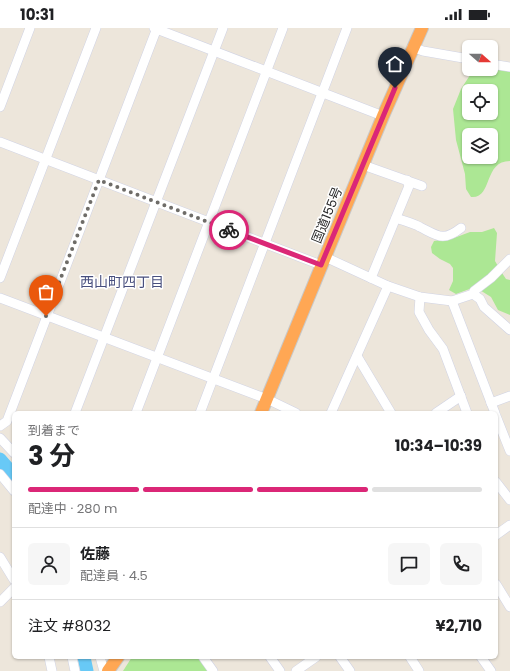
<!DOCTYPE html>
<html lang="ja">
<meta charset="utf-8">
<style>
body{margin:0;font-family:Poppins,"Noto Sans JP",sans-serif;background:#f6f6f6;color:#202124;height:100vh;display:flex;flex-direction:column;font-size:15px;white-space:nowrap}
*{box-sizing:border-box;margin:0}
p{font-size:13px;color:#757577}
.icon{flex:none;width:22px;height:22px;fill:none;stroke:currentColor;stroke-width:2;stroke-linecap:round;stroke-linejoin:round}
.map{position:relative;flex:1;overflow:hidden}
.sheet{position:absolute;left:12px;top:383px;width:486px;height:248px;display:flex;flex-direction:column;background:#fff;border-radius:6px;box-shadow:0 1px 3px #0004}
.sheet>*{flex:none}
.needle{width:26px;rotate:111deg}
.buttons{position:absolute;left:462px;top:12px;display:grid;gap:8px}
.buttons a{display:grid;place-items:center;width:36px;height:36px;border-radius:6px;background:#fff;box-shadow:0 1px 3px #0004;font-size:20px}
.pin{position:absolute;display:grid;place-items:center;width:34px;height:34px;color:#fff;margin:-41px -17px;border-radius:50% 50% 50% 0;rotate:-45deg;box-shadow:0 0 4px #0007}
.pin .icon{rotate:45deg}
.courier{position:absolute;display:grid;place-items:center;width:40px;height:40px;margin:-20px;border:3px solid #db2777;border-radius:50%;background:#fff;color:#222;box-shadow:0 1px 5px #0007}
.overview em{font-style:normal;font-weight:700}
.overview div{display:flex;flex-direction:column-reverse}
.overview{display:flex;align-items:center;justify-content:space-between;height:68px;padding:0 16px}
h1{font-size:26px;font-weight:700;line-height:30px}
.bar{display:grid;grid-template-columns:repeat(4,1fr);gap:6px 4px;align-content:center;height:48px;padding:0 16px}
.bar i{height:5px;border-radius:3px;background:#e0e0e0}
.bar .on{background:#db2777}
.bar p{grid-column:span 4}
.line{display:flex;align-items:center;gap:10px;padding:0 16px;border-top:1px solid #e0e0e0}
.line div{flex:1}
.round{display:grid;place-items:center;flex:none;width:42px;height:42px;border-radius:6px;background:#f6f6f6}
.status{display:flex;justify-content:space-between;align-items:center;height:28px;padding:0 20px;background:#fff;direction:ltr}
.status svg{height:11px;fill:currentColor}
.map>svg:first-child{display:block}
</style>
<div class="status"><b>10:31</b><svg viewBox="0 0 49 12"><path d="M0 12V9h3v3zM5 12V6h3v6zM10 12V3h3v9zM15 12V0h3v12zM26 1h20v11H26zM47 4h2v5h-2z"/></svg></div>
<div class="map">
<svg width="510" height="643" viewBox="0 0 510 643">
<rect width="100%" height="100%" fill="#ede6db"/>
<!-- green -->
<g fill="#ace794" fill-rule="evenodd">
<path d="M491,38L510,41V133C483,133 493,171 471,169L466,161L465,146L456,112L453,81L461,61L474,41H491ZM469,63H491V85H469ZM469,107H491V129H469Z"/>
<path d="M494,200L497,205L495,233L502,245L506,251L510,252V287L498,282L491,269L475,259L456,266L449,262L453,253V240L450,236L440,231L432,225L431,219L434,213L454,210L470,204H482Z"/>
<path d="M132,629H198L209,643H123Z"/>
</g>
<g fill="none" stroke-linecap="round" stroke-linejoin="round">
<!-- river -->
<g stroke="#68c9f6" stroke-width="13">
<path d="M0,431L14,447"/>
<path d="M84,629L87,643"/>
</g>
<!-- minor casing -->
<g stroke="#d0d3e4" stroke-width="10">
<g id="minor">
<path d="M154,0L383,88"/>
<path d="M412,19L423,23L469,31"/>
<path d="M491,36L510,39"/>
<path d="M0,79L30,0"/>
<path d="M0,114L321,237"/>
<path d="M363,137L422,158"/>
<path d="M396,190C404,193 413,195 420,199C438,208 443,214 461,200"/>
<path d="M325,229L388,258L420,269L452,273L473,266L474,263L491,250L510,231"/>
<path d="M0,250L96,0"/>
<path d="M371,250L409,158L407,152"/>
<path d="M473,266L480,271L484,279L510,302"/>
<path d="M420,269L419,284L429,302L443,321L467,385"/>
<path d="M0,270L267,371L296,385"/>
<path d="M452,273L495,385"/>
<path d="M357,328L391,385"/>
<path d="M491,375L510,368"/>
<path d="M75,385L223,0"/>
<path d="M136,385L283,0"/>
<path d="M200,385L347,0"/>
<path d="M331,385L388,258"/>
<path d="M436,385L461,368"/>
<path d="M496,388L510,423"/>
<path d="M0,398L7,393L157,0"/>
<path d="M0,410L14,425"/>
<path d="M0,446L14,463"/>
<path d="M496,454L510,472"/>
<path d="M496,507L510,497"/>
<path d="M0,529L14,552"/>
<path d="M496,556L510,579"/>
<path d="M0,574L14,560"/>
<path d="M49,629L52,643"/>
<path d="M72,629L75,643"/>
<path d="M100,629L104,643"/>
<path d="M203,629L213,643"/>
<path d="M270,629L280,643"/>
<path d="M340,629L350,643"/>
<path d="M410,629L419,643"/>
<path d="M481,629L491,643"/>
<path d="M296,643L316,629"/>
</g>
</g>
<!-- highway casing -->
<g stroke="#c8c8c8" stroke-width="14">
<g id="highway">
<path d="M261,385L383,88L422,0"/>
<path d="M108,643L118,629"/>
</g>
</g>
<!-- minor -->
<use href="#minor" stroke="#fff" stroke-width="9"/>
<!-- highway -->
<use href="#highway" stroke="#ffa754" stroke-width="12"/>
</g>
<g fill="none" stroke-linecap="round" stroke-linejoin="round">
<!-- done -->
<path stroke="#6e6c68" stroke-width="4" stroke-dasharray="0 7.2" d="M46,288L99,152L229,202"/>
<!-- route -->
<path stroke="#db2777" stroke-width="5" d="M229,202L321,237L395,60"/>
</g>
<g text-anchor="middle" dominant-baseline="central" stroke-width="3" stroke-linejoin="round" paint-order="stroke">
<!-- street labels -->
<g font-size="13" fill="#2a2a2a" stroke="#fff">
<text transform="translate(327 187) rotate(-68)">国道155号</text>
</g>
<!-- neighbourhood labels -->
<g font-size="14" fill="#484f7e" stroke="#fff">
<text x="122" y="254">西山町四丁目</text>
</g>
</g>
</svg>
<div class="buttons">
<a><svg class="needle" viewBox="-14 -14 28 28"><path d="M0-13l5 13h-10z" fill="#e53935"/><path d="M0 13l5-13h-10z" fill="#757577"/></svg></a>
<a><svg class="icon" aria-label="locate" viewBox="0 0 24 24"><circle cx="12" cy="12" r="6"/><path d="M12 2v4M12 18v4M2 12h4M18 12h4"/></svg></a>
<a><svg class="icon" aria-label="layers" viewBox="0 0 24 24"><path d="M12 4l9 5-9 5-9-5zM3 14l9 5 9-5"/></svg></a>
</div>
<div class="pin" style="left:46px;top:288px;background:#ea580c"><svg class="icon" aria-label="bag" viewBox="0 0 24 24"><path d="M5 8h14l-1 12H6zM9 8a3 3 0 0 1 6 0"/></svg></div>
<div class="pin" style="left:395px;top:60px;background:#1f2937"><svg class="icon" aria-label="home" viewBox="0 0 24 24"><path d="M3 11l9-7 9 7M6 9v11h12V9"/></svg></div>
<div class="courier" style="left:229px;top:202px"><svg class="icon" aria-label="bike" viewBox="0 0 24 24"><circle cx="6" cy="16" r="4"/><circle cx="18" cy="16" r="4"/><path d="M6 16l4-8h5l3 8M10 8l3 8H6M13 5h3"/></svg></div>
<section class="sheet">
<div class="overview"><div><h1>3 分</h1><p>到着まで</p></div><em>10:34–10:39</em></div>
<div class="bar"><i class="on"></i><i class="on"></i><i class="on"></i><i></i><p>配達中 · 280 m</p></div>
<div class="line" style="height:72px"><a class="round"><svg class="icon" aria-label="person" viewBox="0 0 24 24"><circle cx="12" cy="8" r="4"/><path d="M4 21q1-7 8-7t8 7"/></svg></a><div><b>佐藤</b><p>配達員 · 4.5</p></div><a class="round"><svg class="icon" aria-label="chat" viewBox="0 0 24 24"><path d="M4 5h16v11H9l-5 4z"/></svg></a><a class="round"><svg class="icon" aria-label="phone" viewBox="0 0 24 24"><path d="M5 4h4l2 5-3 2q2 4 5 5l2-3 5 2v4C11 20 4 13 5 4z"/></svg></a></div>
<div class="line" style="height:52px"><div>注文 #8032</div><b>¥2,710</b></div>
</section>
</div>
